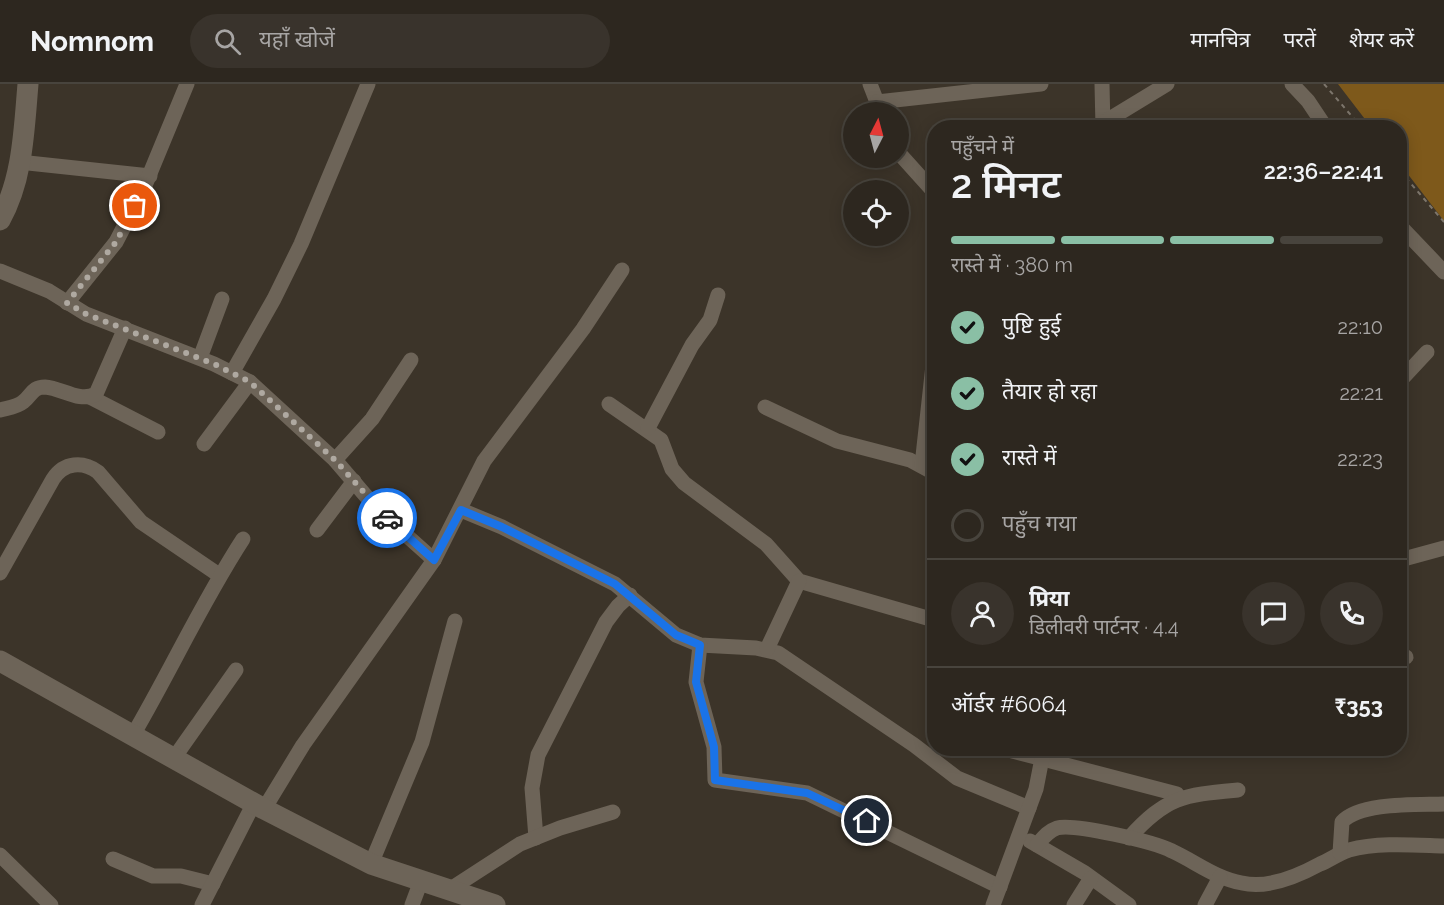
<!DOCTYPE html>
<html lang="hi">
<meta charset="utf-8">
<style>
body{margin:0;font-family:Raleway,"Noto Sans Devanagari",sans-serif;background:#39332c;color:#f1f3f6;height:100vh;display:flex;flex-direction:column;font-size:22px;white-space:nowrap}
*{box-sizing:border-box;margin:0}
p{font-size:20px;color:#a7a5a4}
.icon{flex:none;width:33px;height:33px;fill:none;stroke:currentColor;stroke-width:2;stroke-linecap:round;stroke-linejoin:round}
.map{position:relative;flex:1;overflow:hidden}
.sheet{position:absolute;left:927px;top:36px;width:480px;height:636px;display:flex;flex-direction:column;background:#2d271f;border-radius:24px;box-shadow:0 3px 15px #0003,0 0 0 2px #48443d}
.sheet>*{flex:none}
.needle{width:39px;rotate:6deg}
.controls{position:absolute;left:843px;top:18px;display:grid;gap:12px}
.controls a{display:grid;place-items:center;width:66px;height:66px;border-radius:50%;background:#2d271f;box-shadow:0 3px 15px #0003,0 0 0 2px #48443d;font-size:30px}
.pin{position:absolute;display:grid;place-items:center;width:51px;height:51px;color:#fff;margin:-26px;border:3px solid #fff;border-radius:50%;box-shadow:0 2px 6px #0007}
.courier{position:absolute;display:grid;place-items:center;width:60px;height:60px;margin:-30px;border:4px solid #1a73e8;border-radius:50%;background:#fff;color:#222;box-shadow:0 2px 8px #0007}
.summary em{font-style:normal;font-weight:600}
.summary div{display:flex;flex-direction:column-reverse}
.summary{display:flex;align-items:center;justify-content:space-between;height:102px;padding:0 24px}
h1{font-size:39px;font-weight:600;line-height:45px}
.bar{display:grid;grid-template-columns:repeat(4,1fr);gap:9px 6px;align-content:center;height:72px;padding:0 24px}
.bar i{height:8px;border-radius:4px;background:#48443d}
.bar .selected{background:#8abfa5}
.bar p{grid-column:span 4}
.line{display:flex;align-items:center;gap:15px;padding:0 24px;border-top:2px solid #48443d}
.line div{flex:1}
.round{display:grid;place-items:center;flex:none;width:63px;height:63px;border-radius:32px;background:#39332c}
ol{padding:0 24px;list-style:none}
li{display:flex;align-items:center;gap:18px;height:66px}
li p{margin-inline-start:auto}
li .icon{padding:6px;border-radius:50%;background:#8abfa5;color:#111;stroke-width:4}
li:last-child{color:#a7a5a4}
li i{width:33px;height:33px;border:3px solid #48443d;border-radius:50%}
header{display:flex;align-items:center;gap:36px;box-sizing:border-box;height:84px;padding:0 30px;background:#2d271f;border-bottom:2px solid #48443d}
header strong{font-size:28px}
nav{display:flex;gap:33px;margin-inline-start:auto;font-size:21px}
.search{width:420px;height:54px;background:#39332c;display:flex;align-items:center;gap:15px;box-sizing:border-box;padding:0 21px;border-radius:33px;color:#a7a5a4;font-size:22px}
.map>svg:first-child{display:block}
</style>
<header>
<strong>Nomnom</strong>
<div class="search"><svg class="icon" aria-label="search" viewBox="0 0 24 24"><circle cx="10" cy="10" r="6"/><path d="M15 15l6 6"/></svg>यहाँ खोजें</div>
<nav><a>मानचित्र</a><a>परतें</a><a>शेयर करें</a></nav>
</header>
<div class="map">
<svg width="1444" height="821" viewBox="0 0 1444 821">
<rect width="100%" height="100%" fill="#3c3429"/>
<!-- water -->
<path fill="#7e591b" d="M1338,0H1444V137L1400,80V44L1371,43Z"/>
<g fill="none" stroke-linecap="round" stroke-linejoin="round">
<!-- path -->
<g stroke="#7d766c" stroke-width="2" stroke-dasharray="4.5 4.5" stroke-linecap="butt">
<path d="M1324,0L1362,44"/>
<path d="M1400,87L1444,138"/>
</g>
<!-- street -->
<g stroke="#6d6458" stroke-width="15">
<path d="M870,0L877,18L876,28"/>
<path d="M1102,0L1103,44"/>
<path d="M1292,0L1308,17L1326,44"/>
<path d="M877,18L1041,0"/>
<path d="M1103,39L1167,0"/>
<path d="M898,68L934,108"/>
<path d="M19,78L150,92"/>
<path d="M1400,142L1444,188"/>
<path d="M0,187L49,207L86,230L214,280L250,298L335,376L377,425L434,476"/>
<path d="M67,219L116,158L144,104L187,0"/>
<path d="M934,224V225"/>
<path d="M1400,226L1401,224"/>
<path d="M200,274L222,215"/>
<path d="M232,289L274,215L301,160L368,0"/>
<path d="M1400,297L1427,268"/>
<path d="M90,313L158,348"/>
<path d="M609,320L661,356L672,385L684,399L766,460L799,497L934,536"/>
<path d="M765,323L837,357L910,376L934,389"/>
<path d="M0,326C7,324 17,323 23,318C32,311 32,303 45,303C62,304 79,319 96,310L125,244"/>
<path d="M648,344L692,261L710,236L718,211"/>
<path d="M204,360L250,298"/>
<path d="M335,376L372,335L411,276"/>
<path d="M922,381L934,272"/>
<path d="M461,426L502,443L615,500L676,551L700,561L756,564L778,569L914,661L957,694L1029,724"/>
<path d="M317,446L354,397"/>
<path d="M1400,476L1444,464"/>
<path d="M0,489L53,395C64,378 83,377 98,388L141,438L219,491"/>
<path d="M700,561L696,598L714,663L715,696L807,709L1000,803"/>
<path d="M767,565L799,497"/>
<path d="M1400,575L1406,573"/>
<path d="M133,651C171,586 202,518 243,455"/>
<path d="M1001,664L1177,710"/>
<path d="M174,674L236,586"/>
<path d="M264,725L303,661L434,476L484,377L583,245L622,186"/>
<path d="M536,754L532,704L538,671L606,538L618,522L630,511"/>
<path d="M1129,754C1167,712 1184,711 1238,706"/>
<path d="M1030,757L1085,789L1129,821"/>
<path d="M1037,761C1043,754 1048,747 1057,744C1073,739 1155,758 1172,767C1196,778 1215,794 1242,799C1267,805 1298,792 1320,780C1330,776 1339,769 1349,766C1379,758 1413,761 1444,762"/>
<path d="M1340,769L1342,738C1360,718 1417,721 1444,720"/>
<path d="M0,771L51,821"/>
<path d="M113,775L153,792H181L213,800"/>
<path d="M371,780L422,658L455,537"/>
<path d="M449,806L520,760L560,744L613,728"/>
<path d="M202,821L254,719"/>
<path d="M412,821L421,797"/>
<path d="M993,821L1036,705L1044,664"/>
<path d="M1074,821L1091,794"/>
<path d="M1205,821L1220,793"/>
</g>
<!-- secondary -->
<g stroke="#6d6458" stroke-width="21">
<path d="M0,136C23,95 24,46 28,0"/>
<path d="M0,577L264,725L371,780L495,821"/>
</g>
</g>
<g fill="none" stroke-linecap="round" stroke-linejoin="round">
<!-- done -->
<path stroke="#afa9a1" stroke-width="6" stroke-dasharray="0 10.8" d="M135,122L116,158L67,219L86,230L214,280L250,298L335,376L387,434"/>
<!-- route -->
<path stroke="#1a73e8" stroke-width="8" d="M387,434L434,476L461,426L502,443L615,500L676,551L700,561L696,598L714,663L715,696L807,709L867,737"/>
</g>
</svg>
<div class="controls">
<a><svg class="needle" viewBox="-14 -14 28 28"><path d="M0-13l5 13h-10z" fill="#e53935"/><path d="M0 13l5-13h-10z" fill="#a7a5a4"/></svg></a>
<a><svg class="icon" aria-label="locate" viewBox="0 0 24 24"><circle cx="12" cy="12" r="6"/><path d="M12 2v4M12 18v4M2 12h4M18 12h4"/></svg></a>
</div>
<div class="pin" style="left:135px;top:122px;background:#ea580c"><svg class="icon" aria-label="bag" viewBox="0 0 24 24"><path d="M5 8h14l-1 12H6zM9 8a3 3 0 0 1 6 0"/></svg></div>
<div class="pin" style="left:867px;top:737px;background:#1f2937"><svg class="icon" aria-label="home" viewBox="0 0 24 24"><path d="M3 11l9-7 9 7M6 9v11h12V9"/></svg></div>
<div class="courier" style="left:387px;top:434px"><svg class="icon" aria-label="car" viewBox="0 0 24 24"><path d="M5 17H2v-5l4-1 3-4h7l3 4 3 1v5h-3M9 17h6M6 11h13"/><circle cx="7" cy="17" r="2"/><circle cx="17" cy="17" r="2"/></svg></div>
<section class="sheet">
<div class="summary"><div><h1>2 मिनट</h1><p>पहुँचने में</p></div><em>22:36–22:41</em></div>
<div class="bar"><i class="selected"></i><i class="selected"></i><i class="selected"></i><i></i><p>रास्ते में · 380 m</p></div>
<ol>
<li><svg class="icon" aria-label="check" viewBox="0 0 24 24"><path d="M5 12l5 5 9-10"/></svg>पुष्टि हुई<p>22:10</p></li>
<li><svg class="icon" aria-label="check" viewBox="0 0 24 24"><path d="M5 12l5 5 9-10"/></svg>तैयार हो रहा<p>22:21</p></li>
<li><svg class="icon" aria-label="check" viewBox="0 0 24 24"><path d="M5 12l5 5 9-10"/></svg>रास्ते में<p>22:23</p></li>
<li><i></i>पहुँच गया</li>
</ol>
<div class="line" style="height:108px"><a class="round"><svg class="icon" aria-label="person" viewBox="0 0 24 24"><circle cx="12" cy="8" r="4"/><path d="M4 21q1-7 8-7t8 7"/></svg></a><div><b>प्रिया</b><p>डिलीवरी पार्टनर · 4.4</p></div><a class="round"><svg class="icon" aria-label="chat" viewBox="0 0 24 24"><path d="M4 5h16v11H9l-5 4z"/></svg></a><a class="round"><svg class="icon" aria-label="phone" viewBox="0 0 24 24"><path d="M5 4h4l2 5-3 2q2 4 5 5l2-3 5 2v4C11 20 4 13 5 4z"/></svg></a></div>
<div class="line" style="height:78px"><div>ऑर्डर #6064</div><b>₹353</b></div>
</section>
</div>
